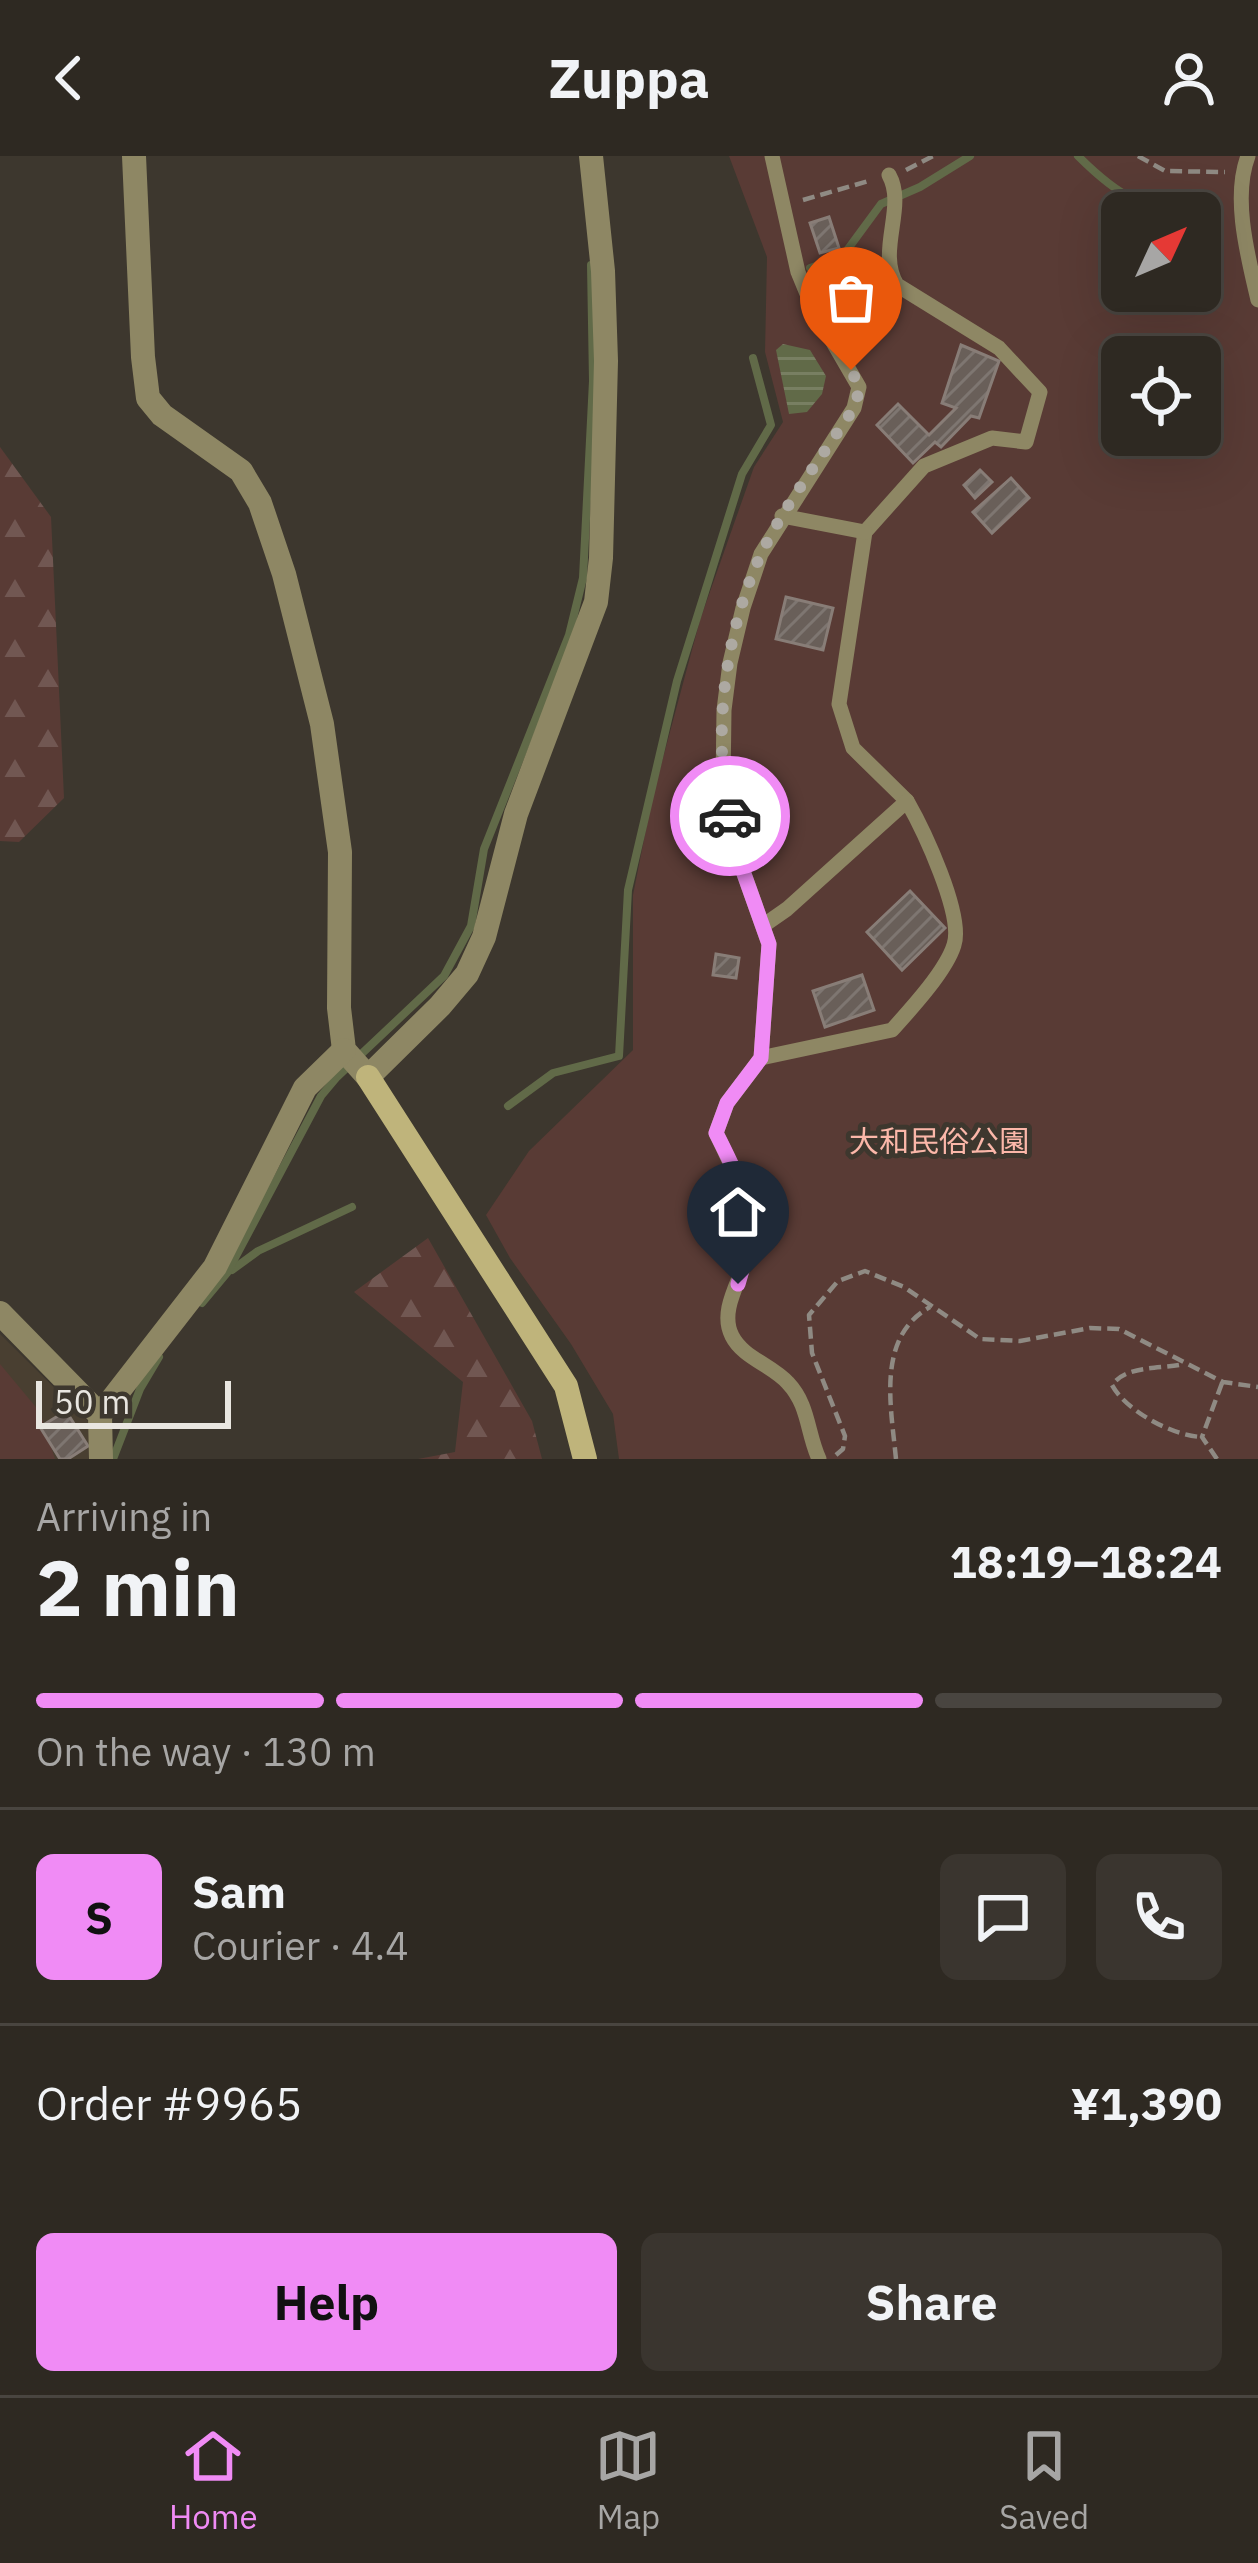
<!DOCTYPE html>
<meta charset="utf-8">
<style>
body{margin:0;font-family:"IBM Plex Sans","Noto Sans JP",sans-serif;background:#3a352f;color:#f1f3f6;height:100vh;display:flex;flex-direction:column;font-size:45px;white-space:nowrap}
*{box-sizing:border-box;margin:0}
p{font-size:39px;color:#a7a6a5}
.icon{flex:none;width:66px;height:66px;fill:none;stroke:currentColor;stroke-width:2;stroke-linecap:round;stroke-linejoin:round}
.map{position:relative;height:1303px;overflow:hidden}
.drawer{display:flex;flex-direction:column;background:#2e2922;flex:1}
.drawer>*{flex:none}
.needle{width:78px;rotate:46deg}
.fabs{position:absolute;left:1101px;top:36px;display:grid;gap:24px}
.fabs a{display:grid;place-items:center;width:120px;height:120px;border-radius:18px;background:#2e2922;box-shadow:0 12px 48px #0002,0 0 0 3px #494540;font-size:60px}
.scale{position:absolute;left:36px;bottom:30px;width:195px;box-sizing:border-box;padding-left:12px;border:6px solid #e9e6e0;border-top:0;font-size:33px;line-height:42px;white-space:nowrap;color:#e9e6e0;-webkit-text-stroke:9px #3d372e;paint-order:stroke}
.pin{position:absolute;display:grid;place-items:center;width:102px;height:102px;color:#fff;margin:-123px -51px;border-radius:50% 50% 50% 0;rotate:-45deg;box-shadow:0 0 12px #0007}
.pin .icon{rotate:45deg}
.courier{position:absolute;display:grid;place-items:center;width:120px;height:120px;margin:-60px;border:9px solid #f08bf5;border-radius:50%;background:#fff;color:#222;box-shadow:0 3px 15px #0007}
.headline em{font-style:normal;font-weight:700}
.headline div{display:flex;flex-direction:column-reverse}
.headline{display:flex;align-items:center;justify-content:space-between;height:204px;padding:0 36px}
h1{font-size:78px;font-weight:700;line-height:90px}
.bar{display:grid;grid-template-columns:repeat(4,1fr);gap:18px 12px;align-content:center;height:144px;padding:0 36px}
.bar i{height:15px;border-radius:9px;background:#494540}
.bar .selected{background:#f08bf5}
.bar p{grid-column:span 4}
.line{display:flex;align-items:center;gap:30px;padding:0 36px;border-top:3px solid #494540}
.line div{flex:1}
.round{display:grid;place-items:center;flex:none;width:126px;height:126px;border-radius:18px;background:#3a352f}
.action{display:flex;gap:24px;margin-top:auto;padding:24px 36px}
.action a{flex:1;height:138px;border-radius:18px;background:#f08bf5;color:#111;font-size:48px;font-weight:700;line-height:138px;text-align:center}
.action a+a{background:#3a352f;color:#f1f3f6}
header{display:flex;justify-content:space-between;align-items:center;height:156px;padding:0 36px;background:#2e2922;font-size:54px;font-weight:700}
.dock{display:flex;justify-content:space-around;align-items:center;height:168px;border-top:3px solid #494540;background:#2e2922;font-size:33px;color:#a7a6a5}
.dock a{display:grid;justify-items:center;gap:6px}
.dock .selected{color:#f08bf5}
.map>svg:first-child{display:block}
</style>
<header><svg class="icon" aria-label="back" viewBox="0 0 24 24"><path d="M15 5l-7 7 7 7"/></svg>Zuppa<svg class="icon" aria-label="person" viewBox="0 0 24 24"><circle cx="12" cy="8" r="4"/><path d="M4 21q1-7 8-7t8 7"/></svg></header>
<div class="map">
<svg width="1258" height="1303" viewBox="0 0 1258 1303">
<defs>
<pattern id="forest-firs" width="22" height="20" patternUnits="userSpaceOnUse" patternTransform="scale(3)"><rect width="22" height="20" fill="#593b35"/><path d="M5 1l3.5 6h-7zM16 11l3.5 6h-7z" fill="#715752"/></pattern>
<pattern id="water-rules" width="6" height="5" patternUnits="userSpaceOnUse" patternTransform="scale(3)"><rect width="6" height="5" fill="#616a48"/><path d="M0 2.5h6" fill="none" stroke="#787f62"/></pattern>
<pattern id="building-hatch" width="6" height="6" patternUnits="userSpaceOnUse" patternTransform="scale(3)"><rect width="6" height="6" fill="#695f59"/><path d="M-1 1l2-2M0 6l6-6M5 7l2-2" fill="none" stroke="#7e7671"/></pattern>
</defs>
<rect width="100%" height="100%" fill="#3d372e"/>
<!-- built -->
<path fill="#493f31" d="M0,1178L100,1277L95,1303H0Z"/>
<!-- forest -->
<g fill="url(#forest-firs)">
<path d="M0,291L51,361L64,642L19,686L0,685Z"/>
<path d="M428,1082L532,1265L542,1303H418L455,1296L463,1226L354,1136Z"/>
</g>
<!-- park -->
<g fill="#593b35" fill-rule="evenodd">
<path d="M729,0H1258V1303H619L613,1258L571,1188L510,1102L486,1059L529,995L633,894V739L652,643L700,464L754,311L783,266L765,196L767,101ZM1122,57H1200V135H1122ZM1122,201H1200V279H1122Z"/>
<path d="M0,1208L40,1256L55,1303H0Z"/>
</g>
<!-- water -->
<path fill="url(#water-rules)" d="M783,188L810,194L826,220L822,238L807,256L789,258L776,194Z"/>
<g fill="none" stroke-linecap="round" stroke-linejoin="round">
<!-- stream -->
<g stroke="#616a48" stroke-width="8">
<path d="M1078,0C1118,40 1144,56 1201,55"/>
<path d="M810,112L842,101L881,48L920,31L970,0"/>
<path d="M508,950L553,917L619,900L628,734L677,525L742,318L771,269L753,202"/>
<path d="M232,1114L258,1095L352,1051"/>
<path d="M202,1147L227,1117L321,940L337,921L444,820L471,770L484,693L569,479L583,422L593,225L591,109"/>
<path d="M113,1303L140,1233L159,1201"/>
</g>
</g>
<!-- building -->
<g fill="url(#building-hatch)" stroke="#887d77" stroke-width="3">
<path d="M829,61L839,92L820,97L810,67Z"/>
<path d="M961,189L999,205L979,262L971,260L941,291L935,286L913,307L877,269L898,248L929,279L956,252L942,247Z"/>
<path d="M980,314L992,326L975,342L964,329Z"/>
<path d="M1011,322L1029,342L992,377L973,356Z"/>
<path d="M786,441L833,452L823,494L776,483Z"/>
<path d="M910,735L945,772L902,814L867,776Z"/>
<path d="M716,798L739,802L736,822L713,819Z"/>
<path d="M862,819L874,854L825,871L813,835Z"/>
<path d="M66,1255L88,1290L68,1303H60L40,1271Z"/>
</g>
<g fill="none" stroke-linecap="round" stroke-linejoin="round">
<!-- path -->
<g stroke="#8f8a83" stroke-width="4.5" stroke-dasharray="12 6" stroke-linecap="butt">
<path d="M1138,0L1165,15L1225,16"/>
<path d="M906,14L933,0"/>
<path d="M803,44L872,24"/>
<path d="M1179,1209C1156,1213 1126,1210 1112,1229C1126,1255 1173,1280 1202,1281"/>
<path d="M836,1299L843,1293L845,1280L812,1197L809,1159L838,1125L865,1115L904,1131L980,1183L1020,1185L1090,1172L1119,1173L1223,1226L1258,1231"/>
<path d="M896,1303C891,1250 876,1181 930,1151"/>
<path d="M1217,1303L1202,1281L1222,1227"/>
</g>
<!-- lane -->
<g stroke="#8e8764" stroke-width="15">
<path d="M772,0L798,116L812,150L859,231L854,252L761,398L743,452L730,507L724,554L723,630L743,715L769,788L761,902L727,947L716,977C732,1010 749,1044 750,1082C751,1113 716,1149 732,1180C743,1202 772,1209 788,1227C809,1249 807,1277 819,1303"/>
<path d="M1248,0C1232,42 1248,101 1258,144"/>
<path d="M889,19C907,51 876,95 897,129L999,192L1040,236L1026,286L992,282L924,310L865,376L839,548L853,592L907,645"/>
<path d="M782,360L865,376"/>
<path d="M761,902L892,874C911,853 946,815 954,789C964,759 923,673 907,645L787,753L764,769"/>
</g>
<!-- street -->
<g stroke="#8e8764" stroke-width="24">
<path d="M134,0L143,201L148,242L162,259L241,315L260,347L284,418L322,568L340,696L339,852L344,894L368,921L440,850L467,818L484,781L516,658L596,446L601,402L606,205L603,115L591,0"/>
<path d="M0,1157L100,1259L101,1303"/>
<path d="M100,1259L215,1111L305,932L344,894"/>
</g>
<!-- secondary -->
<path stroke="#bfb47b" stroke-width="24" d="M368,921L566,1230L585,1303"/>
</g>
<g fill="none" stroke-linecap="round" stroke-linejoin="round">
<!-- done -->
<path stroke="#ada9a2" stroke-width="12" stroke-dasharray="0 21.6" d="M730,660C711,577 726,470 763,394C788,344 823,299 854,252L860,232L851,214"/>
<!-- route -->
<path stroke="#f08bf5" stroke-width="15" d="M730,660L743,715L769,788L761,902L727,947L716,977C746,1036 758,1063 738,1128"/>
</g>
<g text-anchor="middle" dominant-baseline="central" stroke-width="10" stroke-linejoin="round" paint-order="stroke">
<!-- park labels -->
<g font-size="30" fill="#fbb7a9" stroke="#3d372e">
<text x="939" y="984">大和民俗公園</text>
</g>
</g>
</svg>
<div class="fabs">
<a><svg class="needle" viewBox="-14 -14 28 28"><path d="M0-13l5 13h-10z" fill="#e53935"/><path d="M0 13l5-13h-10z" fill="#a7a6a5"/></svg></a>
<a><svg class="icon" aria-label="locate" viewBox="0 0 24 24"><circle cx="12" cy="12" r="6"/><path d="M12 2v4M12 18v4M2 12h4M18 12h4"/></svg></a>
</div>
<div class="scale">50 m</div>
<div class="pin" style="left:851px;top:214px;background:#ea580c"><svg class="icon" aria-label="bag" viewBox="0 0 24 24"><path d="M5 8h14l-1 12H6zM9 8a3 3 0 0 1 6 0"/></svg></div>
<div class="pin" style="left:738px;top:1128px;background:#1f2937"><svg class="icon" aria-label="home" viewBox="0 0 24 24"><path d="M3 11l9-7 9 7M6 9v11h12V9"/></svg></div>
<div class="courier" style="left:730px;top:660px"><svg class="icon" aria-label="car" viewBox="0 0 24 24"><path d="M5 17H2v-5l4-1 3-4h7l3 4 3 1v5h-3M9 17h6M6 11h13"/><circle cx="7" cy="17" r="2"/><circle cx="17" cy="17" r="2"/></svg></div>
</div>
<section class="drawer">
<div class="headline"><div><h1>2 min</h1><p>Arriving in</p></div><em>18:19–18:24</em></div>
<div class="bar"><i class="selected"></i><i class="selected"></i><i class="selected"></i><i></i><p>On the way · 130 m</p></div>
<div class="line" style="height:216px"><b class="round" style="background:#f08bf5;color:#111">S</b><div><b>Sam</b><p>Courier · 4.4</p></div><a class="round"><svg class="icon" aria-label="chat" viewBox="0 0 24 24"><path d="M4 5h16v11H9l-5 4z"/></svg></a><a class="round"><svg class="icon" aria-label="phone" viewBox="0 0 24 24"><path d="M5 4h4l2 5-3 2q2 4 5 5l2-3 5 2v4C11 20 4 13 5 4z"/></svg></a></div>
<div class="line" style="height:156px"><div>Order #9965</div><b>¥1,390</b></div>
<div class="action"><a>Help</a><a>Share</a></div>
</section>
<nav class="dock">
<a class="selected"><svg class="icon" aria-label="home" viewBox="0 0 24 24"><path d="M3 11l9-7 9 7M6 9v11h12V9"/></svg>Home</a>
<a><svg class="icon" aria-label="map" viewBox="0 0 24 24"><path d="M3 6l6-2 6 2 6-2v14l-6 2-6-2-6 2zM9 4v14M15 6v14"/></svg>Map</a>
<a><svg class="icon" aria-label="saved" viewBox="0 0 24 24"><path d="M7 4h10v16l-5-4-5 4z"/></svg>Saved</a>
</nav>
